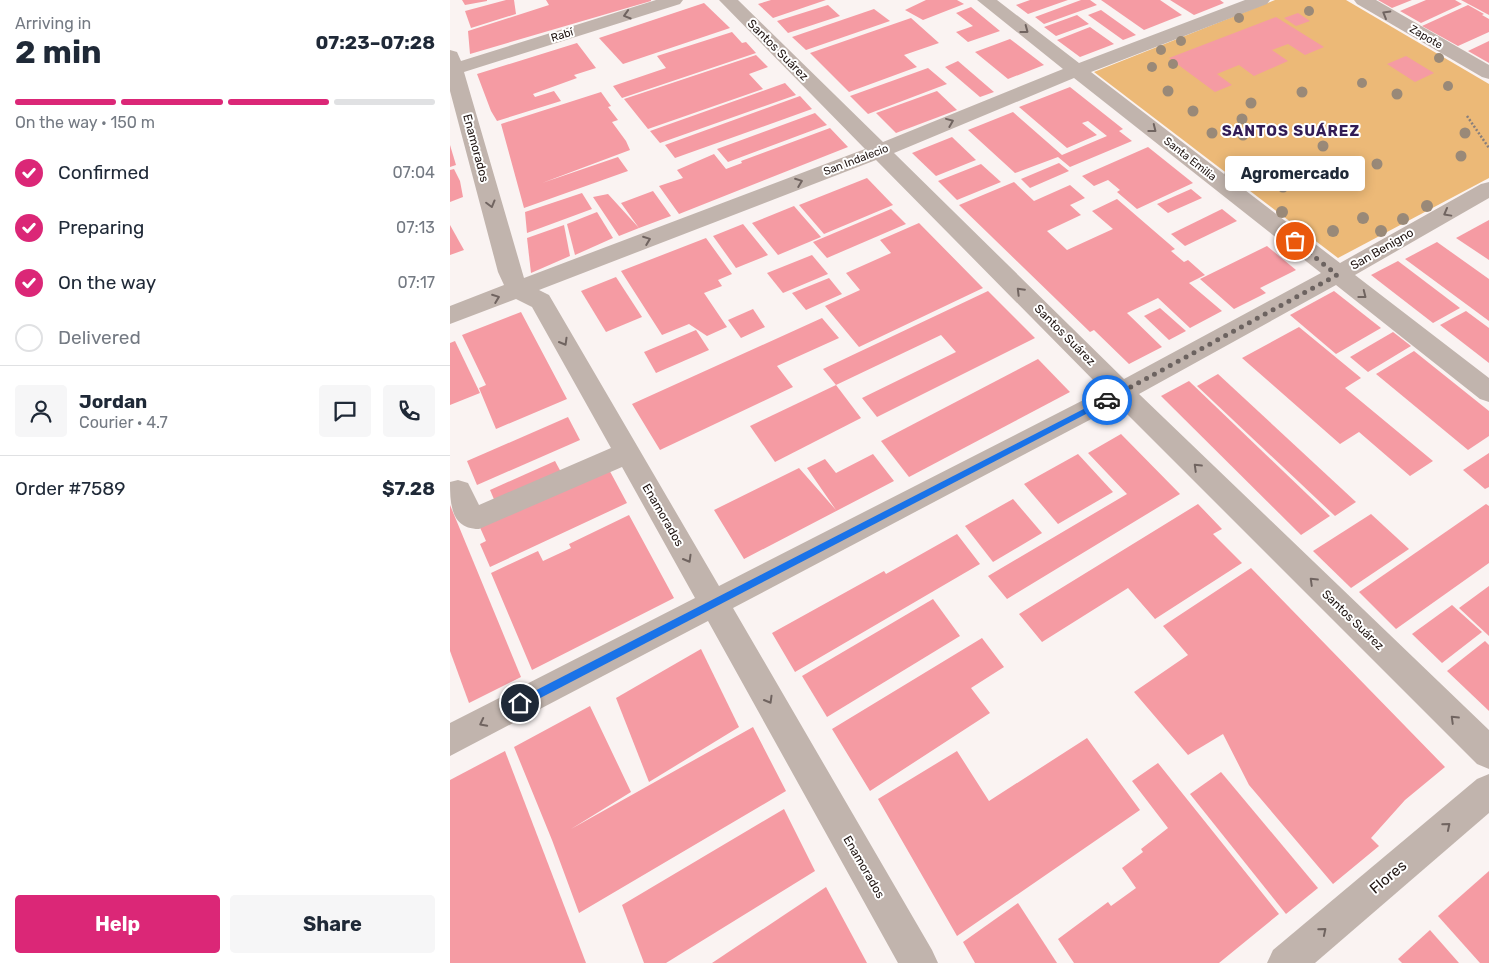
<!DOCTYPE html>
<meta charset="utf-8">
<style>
body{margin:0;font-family:Rubik,sans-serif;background:#f6f6f7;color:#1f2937;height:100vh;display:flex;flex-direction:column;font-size:19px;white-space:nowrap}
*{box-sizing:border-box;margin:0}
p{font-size:16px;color:#747a83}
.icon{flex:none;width:28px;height:28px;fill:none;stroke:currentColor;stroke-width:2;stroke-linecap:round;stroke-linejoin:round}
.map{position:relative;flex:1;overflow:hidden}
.details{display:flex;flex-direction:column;background:#fff;width:450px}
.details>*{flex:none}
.pin{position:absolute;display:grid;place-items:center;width:42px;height:42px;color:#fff;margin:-21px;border:2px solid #fff;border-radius:50%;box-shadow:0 1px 5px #0007}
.courier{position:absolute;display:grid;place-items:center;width:50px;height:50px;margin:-25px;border:4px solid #1a73e8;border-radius:50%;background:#fff;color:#222;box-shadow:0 1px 6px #0007}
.bubble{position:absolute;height:35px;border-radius:5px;background:#fff;box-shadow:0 2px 12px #0003;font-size:16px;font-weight:700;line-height:35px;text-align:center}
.headline em{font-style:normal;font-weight:700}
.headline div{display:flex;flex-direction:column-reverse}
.headline{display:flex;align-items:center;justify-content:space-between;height:85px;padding:0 15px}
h1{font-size:32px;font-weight:700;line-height:38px}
.bar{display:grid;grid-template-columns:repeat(4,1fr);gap:8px 5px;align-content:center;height:60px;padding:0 15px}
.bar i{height:6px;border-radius:4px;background:#e0e1e3}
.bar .on{background:#db2777}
.bar p{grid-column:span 4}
.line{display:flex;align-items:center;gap:12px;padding:0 15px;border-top:1px solid #e0e1e3}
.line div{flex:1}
.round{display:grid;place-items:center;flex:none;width:52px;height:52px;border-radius:5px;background:#f6f6f7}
ol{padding:0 15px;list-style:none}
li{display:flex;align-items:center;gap:15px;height:55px}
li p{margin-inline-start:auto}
li .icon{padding:5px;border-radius:50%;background:#db2777;color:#fff;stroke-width:4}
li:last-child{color:#747a83}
li i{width:28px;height:28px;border:2px solid #e0e1e3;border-radius:50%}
.cta{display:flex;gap:10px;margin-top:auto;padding:10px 15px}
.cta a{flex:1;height:58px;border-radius:5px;background:#db2777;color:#fff;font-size:20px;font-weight:700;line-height:58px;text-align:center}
.cta a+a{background:#f6f6f7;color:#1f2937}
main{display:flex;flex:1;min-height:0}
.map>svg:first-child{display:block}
</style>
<main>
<section class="details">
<div class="headline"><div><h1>2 min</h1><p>Arriving in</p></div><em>07:23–07:28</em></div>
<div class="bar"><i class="on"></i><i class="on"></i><i class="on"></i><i></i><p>On the way · 150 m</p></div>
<ol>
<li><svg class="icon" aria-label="check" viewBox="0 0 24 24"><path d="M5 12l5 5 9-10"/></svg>Confirmed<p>07:04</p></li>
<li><svg class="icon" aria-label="check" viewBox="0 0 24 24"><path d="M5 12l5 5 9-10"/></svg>Preparing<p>07:13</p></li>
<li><svg class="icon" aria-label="check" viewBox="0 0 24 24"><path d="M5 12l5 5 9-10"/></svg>On the way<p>07:17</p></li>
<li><i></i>Delivered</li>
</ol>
<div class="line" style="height:90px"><a class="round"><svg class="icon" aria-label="person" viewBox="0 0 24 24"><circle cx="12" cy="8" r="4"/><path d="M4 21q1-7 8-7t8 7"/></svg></a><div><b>Jordan</b><p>Courier · 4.7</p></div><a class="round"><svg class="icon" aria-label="chat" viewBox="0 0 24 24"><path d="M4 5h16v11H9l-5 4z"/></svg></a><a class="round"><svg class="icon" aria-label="phone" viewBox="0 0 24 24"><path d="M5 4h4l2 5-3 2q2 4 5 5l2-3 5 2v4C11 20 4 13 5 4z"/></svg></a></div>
<div class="line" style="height:65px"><div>Order #7589</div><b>$7.28</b></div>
<div class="cta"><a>Help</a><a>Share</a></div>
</section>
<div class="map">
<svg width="1039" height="963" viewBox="0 0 1039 963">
<rect width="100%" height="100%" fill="#faf3f2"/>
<!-- green -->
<path fill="#ecb977" d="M825,0H896L1039,84V178L888,258L644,72Z"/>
<!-- building -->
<g fill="#f59ba3">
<path d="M12,0H37V1L15,5Z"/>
<path d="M56,0H64L66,14L21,28L15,11Z"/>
<path d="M96,0H201V1L20,54L18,31L99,5Z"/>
<path d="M321,0H376L323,18L308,4Z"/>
<path d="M476,0H507L514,4L473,20L455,10Z"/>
<path d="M580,0H618L578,14L566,5Z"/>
<path d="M631,0H640L647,5L594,24L585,17Z"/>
<path d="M651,0H710L732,15L694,30Z"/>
<path d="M720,0H770L774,3L744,15Z"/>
<path d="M928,0H962L942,8Z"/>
<path d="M976,0H1005L1012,4L971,23L950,11Z"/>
<path d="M1011,0H1039V15Z"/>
<path d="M254,3L280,28L173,64L149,38Z"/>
<path d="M378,5L390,16L338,33L327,21Z"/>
<path d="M1018,5L1034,14L1032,15L1039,19V32L1008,46L972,26Z"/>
<path d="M521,7L550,31L518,42L506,32L523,26L506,13Z"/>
<path d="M424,9L440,21L356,50L342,37Z"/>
<path d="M651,10L686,35L673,40L638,15Z"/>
<path d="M848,13L860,21L846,26L834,18Z"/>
<path d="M627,15L639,24L606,36L594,27Z"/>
<path d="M826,17L874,47L855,55L838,44L822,50L838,61L804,76L789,65L767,74L782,85L765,92L719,58Z"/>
<path d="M461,18L489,43L454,55L467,67L399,92L360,53Z"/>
<path d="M640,27L664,44L630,57L607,40Z"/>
<path d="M282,32L292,43L296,42L306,53L172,98L163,86L216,68L207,56Z"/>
<path d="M560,39L594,65L558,79L525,52Z"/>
<path d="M1039,41V63L1018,51Z"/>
<path d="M127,43L146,68L124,75L127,78L83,94L85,97L104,91L111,101L47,121L41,111L27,74Z"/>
<path d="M306,55L318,67L299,74L313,89L198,129L174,99Z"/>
<path d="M956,56L984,73L965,82L937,64Z"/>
<path d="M508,61L544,92L530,97L495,67Z"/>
<path d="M478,68L497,84L418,114L400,96Z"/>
<path d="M335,83L346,95L210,143L200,131Z"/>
<path d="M620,87L673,129L669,131L682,141L620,167L608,157L565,173L518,130L563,112L612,155L657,136L638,121L632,123L647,135L617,148L569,107Z"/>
<path d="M487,91L507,110L446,133L426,113Z"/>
<path d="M151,92L161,106L158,107L168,120L162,122L176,141L180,150L92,183L168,157L178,171L74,208L51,124Z"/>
<path d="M350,96L362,109L225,158L215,145Z"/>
<path d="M365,113L377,125L278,162L267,149Z"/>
<path d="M380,128L398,147L229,214L209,186L233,178L227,170L264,154L276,169L292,163L291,161Z"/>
<path d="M502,137L526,160L486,176L462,153Z"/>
<path d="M0,145L6,165L0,167Z"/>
<path d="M698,147L743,183L687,209L667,192L670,190L658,180L644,186L632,176Z"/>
<path d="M609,163L619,171L580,188L571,179Z"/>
<path d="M531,164L551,182L507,200L488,181Z"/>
<path d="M4,169L10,181L13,197L0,202V170Z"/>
<path d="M417,178L443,205L374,234L349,205Z"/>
<path d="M564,182L584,201L620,185L635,198L620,205L631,215L597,231L617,250L663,229L642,211L667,199L725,249L721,251L734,262L738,260L755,275L739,283L772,311L740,328L708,298L677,313L712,347L679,364L644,330L640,332L509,205Z"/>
<path d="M741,189L752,198L718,213L707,204Z"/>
<path d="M203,191L221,216L189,228L169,236L143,197L158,194L189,228L171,203Z"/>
<path d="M132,193L142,209L77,233L75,212Z"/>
<path d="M344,206L371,237L328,255L302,223Z"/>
<path d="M441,209L456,224L377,258L363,242Z"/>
<path d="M772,209L787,221L735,246L721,234Z"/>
<path d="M147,212L163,238L125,255L117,224Z"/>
<path d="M1039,220V260L1006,238Z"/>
<path d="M469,223L533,288L409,347L375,306L410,290L396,273L441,253L430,240Z"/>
<path d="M293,224L318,255L286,268L263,236Z"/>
<path d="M0,225L14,250L0,255Z"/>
<path d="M114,225L120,256L81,273L77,238Z"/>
<path d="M256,238L282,274L268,280L272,286L254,293L277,327L257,336L239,324L212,335L171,271Z"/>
<path d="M987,242L1039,279V321L955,259Z"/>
<path d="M817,246L846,270L810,288L816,293L784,309L750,279Z"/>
<path d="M362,255L378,274L333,293L317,273Z"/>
<path d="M948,261L1010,308L983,323L921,275Z"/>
<path d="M166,277L192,317L156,332L131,291Z"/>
<path d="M379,278L392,294L356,310L342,293Z"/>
<path d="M538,291L585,338L427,417L412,398L506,352L491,335L386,385L373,369Z"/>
<path d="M884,291L931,328L886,354L840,315Z"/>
<path d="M710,308L736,331L719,340L694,316Z"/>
<path d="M303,309L315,327L291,338L278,320Z"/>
<path d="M1016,311L1039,328V363L990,325Z"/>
<path d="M71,312L117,399L46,429L29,388L36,385L12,335Z"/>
<path d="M372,318L389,338L327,366L343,387L210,450L182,404Z"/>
<path d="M849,327L911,378L895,388L983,461L960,476L909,432L890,444L792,358Z"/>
<path d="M246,330L259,350L206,373L194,352Z"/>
<path d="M943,332L961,346L918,372L900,357Z"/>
<path d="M5,341L30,393L0,405V343Z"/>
<path d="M964,351L1039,411V436L1018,450L926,374Z"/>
<path d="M588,359L620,392L459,477L431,441Z"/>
<path d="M768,374L906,502L885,516L747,386Z"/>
<path d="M739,381L880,516L851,535L711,396Z"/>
<path d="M386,385L411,418L325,462L300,426Z"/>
<path d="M118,417L130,440L27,485L17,461Z"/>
<path d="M671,434L730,494L557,599L538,576L677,494L638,453Z"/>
<path d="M1039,453V487L1035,489L1013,470Z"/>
<path d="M423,454L444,481L294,559L264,510L349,468L386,510L357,468L375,459L386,473Z"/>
<path d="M628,454L663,492L608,524L574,484Z"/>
<path d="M105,461L112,474L46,504L40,490Z"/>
<path d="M156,464L177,503L40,567L30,544L36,541L28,523Z"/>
<path d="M563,499L592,533L543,562L515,526Z"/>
<path d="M748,504L772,529L763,534L792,563L705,619L678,588L592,642L569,614Z"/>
<path d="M1036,504L1039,506V563L946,629L909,592Z"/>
<path d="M0,505L71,677L19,703L0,651Z"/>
<path d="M921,514L959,549L901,588L863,551Z"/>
<path d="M179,515L224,598L82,670L41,573L88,551L93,561L121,548L119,544Z"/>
<path d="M507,534L530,564L345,672L322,633L434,571L436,574Z"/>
<path d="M801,568L995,767L955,800L921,838L929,846L883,884L799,785L773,734L738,755L684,692L738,655L713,626Z"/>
<path d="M1039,586V636L1009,608Z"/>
<path d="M483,599L510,636L377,717L352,676Z"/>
<path d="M1002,605L1032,632L992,663L962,634Z"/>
<path d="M532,638L554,667L521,688L540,713L420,791L382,729Z"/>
<path d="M1035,641L1039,645V711L997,671Z"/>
<path d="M251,649L289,727L199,782L166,698Z"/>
<path d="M140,706L181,792L121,829L303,727L336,791L129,913L102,840L64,747Z"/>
<path d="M637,738L690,810L507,936L428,799L507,751L539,801Z"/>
<path d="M55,751L136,963H0V780Z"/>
<path d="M708,763L829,914L769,963H624L608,939L658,902L661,906L686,888L672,868L693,852L691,849L718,828L682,781Z"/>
<path d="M771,772L868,888L836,914L740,794Z"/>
<path d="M334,809L365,871L216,963H194L172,905Z"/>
<path d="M1039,871V963H1030L988,916Z"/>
<path d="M376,887L417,963H262Z"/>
<path d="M568,903L607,963H525L513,942Z"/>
<path d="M980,930L1009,963H952L948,959Z"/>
</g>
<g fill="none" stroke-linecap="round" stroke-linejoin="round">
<!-- path -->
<path stroke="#877e7c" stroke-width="2.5" stroke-dasharray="2 2" stroke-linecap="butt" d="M1017,116L1039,148"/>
<!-- minor -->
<g fill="#c1b4ad" fill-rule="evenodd">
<path d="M206,0H233L230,4L14,72L74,278L415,149L269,0H288L433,142L613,69L527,0H547L629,63L795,0H820L817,4L641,72L890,263L1031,184L1039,182V198L905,275L1039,378V402L1030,399L886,285L689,394L1039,730V769L1027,764L668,405L283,608L482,950L488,963H448L258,621L0,756V723L245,598L172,467L29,529C1,529 0,504 0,482L8,480L18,483L29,505L161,448L82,307L66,299L0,324V306L54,285L48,272L0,91V50L7,52L11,61ZM624,78L871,273L674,379L444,153ZM426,160L653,390L269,586L99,295L89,290Z"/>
<path d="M904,0H926L1039,65V79L1032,77L907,4Z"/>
<path d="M1039,774V813L865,963H817L823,950L1027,779Z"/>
</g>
</g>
<!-- trees -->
<g fill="#998978">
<circle cx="859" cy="11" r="5"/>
<circle cx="789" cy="18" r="5"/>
<circle cx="731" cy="41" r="5"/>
<circle cx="711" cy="50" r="5"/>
<circle cx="989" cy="58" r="5"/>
<circle cx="723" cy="64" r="5"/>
<circle cx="702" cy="67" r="5"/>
<circle cx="912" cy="83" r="5"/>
<circle cx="998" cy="86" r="5"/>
<circle cx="718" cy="91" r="5.5"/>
<circle cx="852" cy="92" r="5.5"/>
<circle cx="947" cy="94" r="5.5"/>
<circle cx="801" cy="103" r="5.5"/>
<circle cx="743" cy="111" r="5.5"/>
<circle cx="792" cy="119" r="5.5"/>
<circle cx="762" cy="133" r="5.5"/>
<circle cx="1015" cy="133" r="5.5"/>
<circle cx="793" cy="135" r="5.5"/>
<circle cx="873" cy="146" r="5.5"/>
<circle cx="1011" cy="156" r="5.5"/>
<circle cx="871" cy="164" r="5.5"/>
<circle cx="927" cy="164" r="5.5"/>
<circle cx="802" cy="165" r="5.5"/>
<circle cx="846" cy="172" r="5.5"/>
<circle cx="780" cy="174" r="5.5"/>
<circle cx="794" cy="185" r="5.5"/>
<circle cx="833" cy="187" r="5.5"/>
<circle cx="977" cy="206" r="6"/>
<circle cx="832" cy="212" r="6"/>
<circle cx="913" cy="218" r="6"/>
<circle cx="953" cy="219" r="6"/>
<circle cx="853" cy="229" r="6"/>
<circle cx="883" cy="231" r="6"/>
<circle cx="931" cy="231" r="6"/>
</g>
<!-- one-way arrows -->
<defs><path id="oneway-chevron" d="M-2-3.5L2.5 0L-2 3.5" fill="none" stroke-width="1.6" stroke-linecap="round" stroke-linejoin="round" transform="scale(1.25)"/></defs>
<g stroke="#706460">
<use href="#oneway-chevron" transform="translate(936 14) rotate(-150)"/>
<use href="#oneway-chevron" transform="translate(177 15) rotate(163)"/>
<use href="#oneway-chevron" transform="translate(575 30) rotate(37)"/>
<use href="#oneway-chevron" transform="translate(500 122) rotate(-22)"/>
<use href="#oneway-chevron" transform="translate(703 129) rotate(38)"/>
<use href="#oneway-chevron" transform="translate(349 182) rotate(-21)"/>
<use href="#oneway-chevron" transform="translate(41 204) rotate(75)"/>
<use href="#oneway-chevron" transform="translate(997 213) rotate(151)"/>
<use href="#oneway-chevron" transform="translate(197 240) rotate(-21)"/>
<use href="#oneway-chevron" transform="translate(570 291) rotate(-135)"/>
<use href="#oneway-chevron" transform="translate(913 295) rotate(38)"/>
<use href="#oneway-chevron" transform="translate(46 298) rotate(-21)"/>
<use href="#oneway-chevron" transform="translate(114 342) rotate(60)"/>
<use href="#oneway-chevron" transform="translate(747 467) rotate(-136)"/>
<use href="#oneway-chevron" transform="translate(238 559) rotate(60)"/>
<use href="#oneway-chevron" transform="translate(863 581) rotate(-136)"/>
<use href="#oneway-chevron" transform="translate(319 700) rotate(60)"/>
<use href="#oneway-chevron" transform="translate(1004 719) rotate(-136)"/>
<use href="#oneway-chevron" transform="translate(33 723) rotate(153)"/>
<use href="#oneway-chevron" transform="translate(997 826) rotate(-40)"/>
<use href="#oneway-chevron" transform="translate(873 931) rotate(-40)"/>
</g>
<!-- route -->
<path fill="#1a73e8" d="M657,397L659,398V402L73,707H67V700Z"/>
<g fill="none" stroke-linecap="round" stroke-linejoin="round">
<!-- done -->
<path stroke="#6c6360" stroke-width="5" stroke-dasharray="0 9" d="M657,400L887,275L845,241"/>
</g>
<g text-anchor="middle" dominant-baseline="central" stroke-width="4" stroke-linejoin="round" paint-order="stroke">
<!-- far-street labels -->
<g font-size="11" fill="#201512" stroke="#fff">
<text transform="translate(112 35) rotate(-17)">Rabí</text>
<text transform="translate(976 37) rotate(30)">Zapote</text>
<text transform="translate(740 159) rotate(38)">Santa Emilia</text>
<text transform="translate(406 160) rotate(-21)">San Indalecio</text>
</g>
<!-- street labels -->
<g font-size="12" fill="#201512" stroke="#fff">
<text transform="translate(328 50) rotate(45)">Santos Suárez</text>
<text transform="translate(26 148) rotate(75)">Enamorados</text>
<text transform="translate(932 249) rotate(-30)">San Benigno</text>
<text transform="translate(615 335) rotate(45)">Santos Suárez</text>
<text transform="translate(213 515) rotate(60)">Enamorados</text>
<text transform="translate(903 620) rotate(44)">Santos Suárez</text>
<text transform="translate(414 867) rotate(60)">Enamorados</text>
</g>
<!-- far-district labels -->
<g font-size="15" font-weight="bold" letter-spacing="1" fill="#321c56" stroke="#fff">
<text x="841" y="131">SANTOS SUÁREZ</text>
</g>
<!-- near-street labels -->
<g font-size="15" fill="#201512" stroke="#fff">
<text transform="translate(938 877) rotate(-40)">Flores</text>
</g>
</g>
</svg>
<div class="pin" style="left:845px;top:241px;background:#ea580c"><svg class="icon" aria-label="bag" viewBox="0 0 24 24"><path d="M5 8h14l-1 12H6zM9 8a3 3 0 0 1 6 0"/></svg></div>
<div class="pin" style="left:70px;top:703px;background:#1f2937"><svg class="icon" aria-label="home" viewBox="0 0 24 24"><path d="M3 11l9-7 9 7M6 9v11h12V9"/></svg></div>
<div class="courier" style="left:657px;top:400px"><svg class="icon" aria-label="car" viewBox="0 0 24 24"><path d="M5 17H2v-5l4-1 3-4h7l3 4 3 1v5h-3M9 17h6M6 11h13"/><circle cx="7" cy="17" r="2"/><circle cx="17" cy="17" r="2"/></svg></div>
<div class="bubble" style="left:775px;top:156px;width:140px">Agromercado</div>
</div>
</main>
